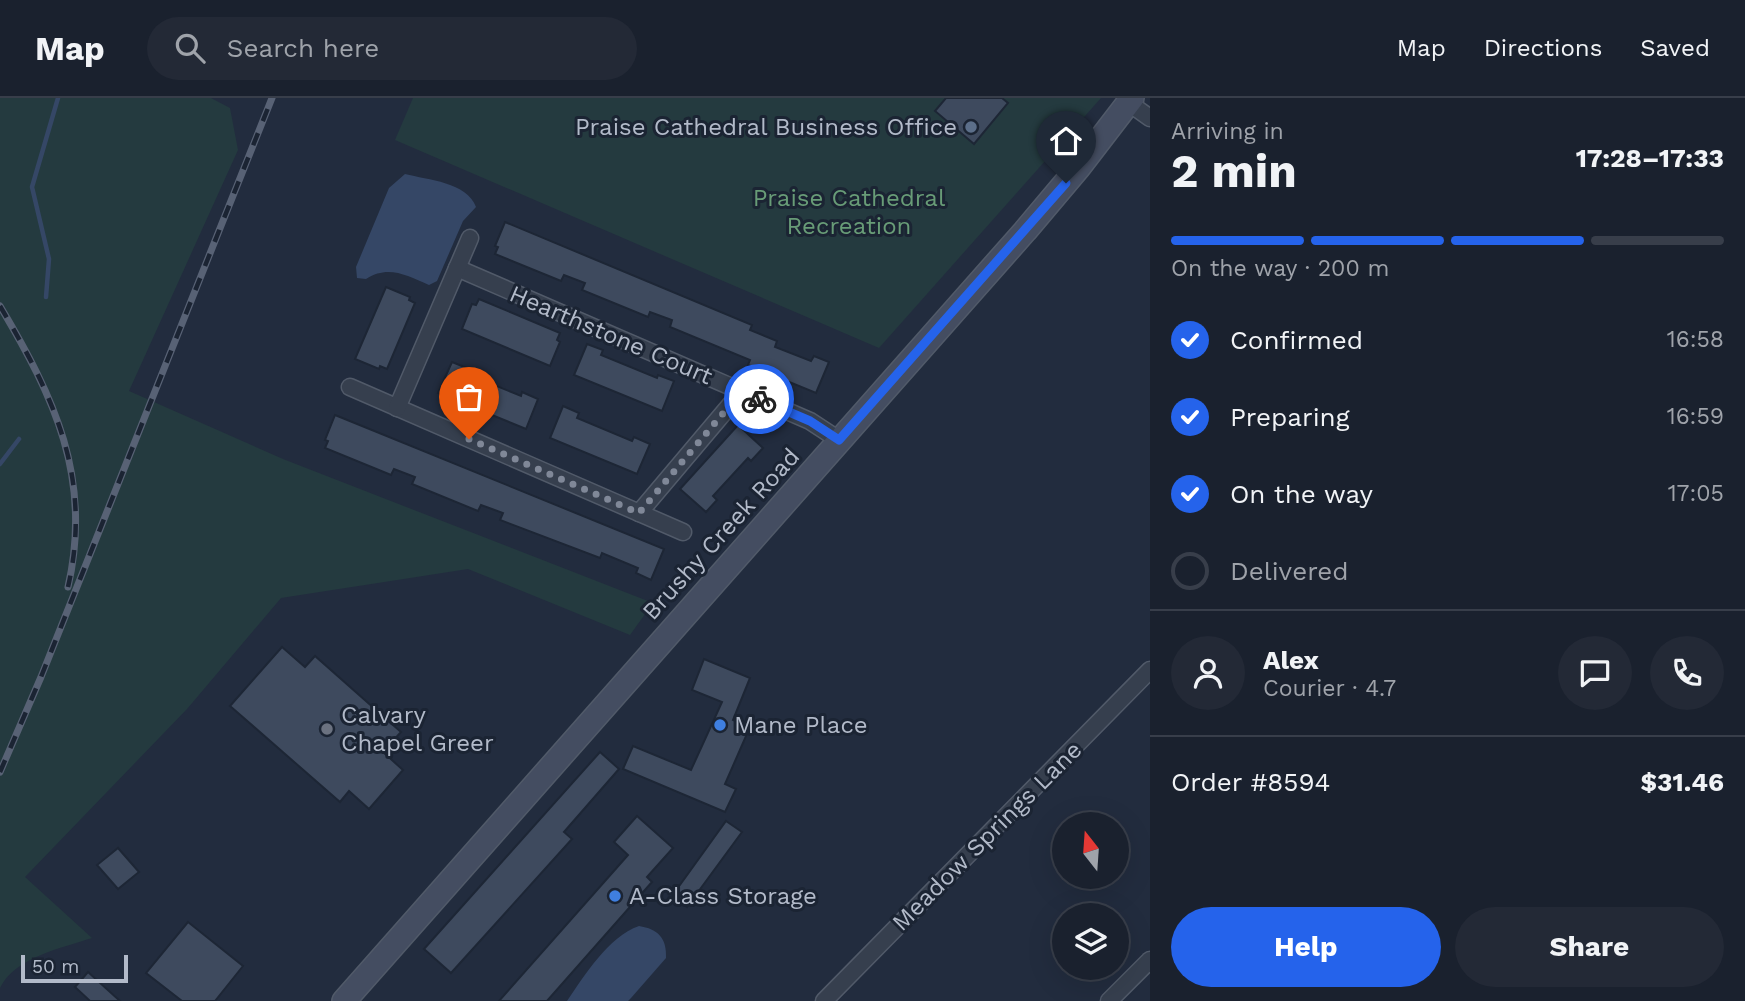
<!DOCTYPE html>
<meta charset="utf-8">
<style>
body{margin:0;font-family:"Work Sans",sans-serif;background:#232936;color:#f1f3f6;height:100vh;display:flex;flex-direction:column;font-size:26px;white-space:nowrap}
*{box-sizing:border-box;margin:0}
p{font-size:23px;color:#9fa3aa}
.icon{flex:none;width:38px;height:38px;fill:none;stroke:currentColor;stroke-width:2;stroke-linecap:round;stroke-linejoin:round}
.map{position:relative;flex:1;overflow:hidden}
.panel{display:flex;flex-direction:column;background:#1a212e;width:595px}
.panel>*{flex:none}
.needle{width:46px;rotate:343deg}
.controls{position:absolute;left:1052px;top:714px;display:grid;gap:14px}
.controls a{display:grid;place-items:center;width:77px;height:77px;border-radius:50%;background:#1a212e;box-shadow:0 7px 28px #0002,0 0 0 2px #383e4a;font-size:35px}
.scale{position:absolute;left:21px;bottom:18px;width:107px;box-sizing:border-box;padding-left:7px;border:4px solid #b2bac9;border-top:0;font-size:19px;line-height:24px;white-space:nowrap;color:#b2bac9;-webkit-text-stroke:5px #1b2433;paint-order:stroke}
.pin{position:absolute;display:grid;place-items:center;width:60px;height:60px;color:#fff;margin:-72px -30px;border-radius:50% 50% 50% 0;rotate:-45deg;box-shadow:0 0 7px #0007}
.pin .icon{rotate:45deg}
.courier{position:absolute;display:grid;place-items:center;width:70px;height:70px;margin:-35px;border:5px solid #2563eb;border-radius:50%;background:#fff;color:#222;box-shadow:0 2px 9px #0007}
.head em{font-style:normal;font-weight:700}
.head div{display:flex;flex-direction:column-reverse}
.head{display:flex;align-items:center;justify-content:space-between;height:119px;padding:0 21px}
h1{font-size:46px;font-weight:700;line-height:52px}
.bar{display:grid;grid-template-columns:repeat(4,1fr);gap:10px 7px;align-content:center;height:84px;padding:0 21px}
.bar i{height:9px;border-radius:5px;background:#383e4a}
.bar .current{background:#2563eb}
.bar p{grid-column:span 4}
.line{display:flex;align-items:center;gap:18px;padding:0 21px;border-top:2px solid #383e4a}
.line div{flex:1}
.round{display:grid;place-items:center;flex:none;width:74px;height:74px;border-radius:37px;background:#232936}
ol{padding:0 21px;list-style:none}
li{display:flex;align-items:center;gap:21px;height:77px}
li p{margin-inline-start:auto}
li .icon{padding:7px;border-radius:50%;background:#2563eb;color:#fff;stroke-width:4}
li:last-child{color:#9fa3aa}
li i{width:38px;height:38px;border:4px solid #383e4a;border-radius:50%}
.cta{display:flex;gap:14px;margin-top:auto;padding:14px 21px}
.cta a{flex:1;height:80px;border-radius:42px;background:#2563eb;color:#fff;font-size:28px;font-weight:700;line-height:80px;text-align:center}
.cta a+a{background:#232936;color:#f1f3f6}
header{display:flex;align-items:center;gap:42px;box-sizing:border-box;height:98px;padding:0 35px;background:#1a212e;border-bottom:2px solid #383e4a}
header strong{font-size:33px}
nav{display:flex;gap:38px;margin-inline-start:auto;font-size:24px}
.search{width:490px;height:63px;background:#232936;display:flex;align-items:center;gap:18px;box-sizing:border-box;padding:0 24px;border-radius:38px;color:#9fa3aa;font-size:26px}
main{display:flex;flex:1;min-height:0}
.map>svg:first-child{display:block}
</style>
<header>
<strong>Map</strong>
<div class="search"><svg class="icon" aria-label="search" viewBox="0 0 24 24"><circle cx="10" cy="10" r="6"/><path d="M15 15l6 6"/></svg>Search here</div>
<nav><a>Map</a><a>Directions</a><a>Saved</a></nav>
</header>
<main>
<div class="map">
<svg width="1150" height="903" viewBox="0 0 1150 903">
<rect width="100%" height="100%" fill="#222c3e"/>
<!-- green -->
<g fill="#243a3f">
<path d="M0,0H211L230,10L238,52L129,293L283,361L653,505L630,537L468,471L281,500L187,611L25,779L92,840C62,850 15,859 0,890Z"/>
<path d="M413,0H1101L879,250L395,42Z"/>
</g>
<!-- water -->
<g fill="#354766">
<path d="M405,76C428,82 467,84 476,109L463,123L437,183L429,187C406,177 388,167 366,181L357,180L356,169L389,90Z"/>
<path d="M639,828C658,831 667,840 666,860L631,900L628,903H567C585,877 608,839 639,828Z"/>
</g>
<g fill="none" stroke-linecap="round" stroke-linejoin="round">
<!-- stream -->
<g stroke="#354766" stroke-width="4.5">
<path d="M46,199L49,161L32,89L58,0"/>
<path d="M0,366L19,341"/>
</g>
</g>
<!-- building -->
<g fill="#3e4a5e" stroke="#1d2635" stroke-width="2">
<path d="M946,0H1002L1008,5L974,46L935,13Z"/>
<path d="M505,124L752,227L750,232L777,243L775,249L811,263L814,258L829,264L816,295L748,267L750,262L670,229L672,222L650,214L648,219L582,192L585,185L564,177L561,183L495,156L498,149L495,148Z"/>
<path d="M386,189L410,199L409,202L415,205L387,271L380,268L379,271L355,261Z"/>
<path d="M479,201L560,235L557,242L560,244L550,268L462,231L472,206L476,207Z"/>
<path d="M587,246L603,252L601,257L657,280L658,277L674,283L662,313L574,277Z"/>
<path d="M452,264L467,270L465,275L521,298L522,294L538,301L526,331L438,295Z"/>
<path d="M563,308L579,315L577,320L632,343L634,339L650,346L637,376L550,340Z"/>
<path d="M335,317L664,451L651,482L636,475L638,470L602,455L600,460L500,422L503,415L481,407L478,413L412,386L415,379L394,371L391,377L325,350L328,343L325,342Z"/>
<path d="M738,327L763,350L751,363L748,360L713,398L717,402L706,414L680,391Z"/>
<path d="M282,549L305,569L315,558L401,634L383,654L403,672L369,711L349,693L340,704L230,608Z"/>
<path d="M704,561L750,580L733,622L750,629L725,686L736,691L725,714L623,671L633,648L691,672L722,604L692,592Z"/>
<path d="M600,654L619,671L564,734L572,741L451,875L424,851Z"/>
<path d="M637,718L673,750L647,779L652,784L547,903H499L628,757L614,744Z"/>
<path d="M726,723L742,734L687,809L672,798Z"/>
<path d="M118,750L139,774L118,791L97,767Z"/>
<path d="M188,824L243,868L215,903H182L146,875Z"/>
<path d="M88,874L120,903H90L75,889Z"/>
</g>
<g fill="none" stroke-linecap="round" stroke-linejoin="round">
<!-- minor casing -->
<g stroke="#515a69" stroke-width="19">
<g id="minor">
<path d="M1129,5L1150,20"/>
<path d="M457,170L810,323L839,342"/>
<path d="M350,289L683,434"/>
<path d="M397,310L470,140"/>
<path d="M639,415L742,293"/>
<path d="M824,903L1150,572"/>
<path d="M1109,903L1150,862"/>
</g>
</g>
<!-- secondary casing -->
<g stroke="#515a69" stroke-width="26">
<path id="secondary" d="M344,903L1025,133L1079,69L1132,0"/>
</g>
<!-- minor -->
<use href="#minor" stroke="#363f4e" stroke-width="16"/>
<!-- secondary -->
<use href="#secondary" stroke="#444d61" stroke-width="23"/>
<!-- rail casing -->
<g stroke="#586275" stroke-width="7">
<g id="rail">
<path d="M0,208C54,299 93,380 68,489"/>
<path d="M0,674L41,579L272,0"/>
</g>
</g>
<!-- rail -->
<use href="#rail" stroke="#1b2433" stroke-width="4.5" stroke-dasharray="13" stroke-linecap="butt"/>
</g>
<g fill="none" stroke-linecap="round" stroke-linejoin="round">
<!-- done -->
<path stroke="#808898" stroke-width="7" stroke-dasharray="0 12.6" d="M469,341L639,415L742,293L759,301"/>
<!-- route -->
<path stroke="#2563eb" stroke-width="9" d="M759,301L810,323L839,342L1066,85"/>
</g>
<!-- markers -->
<circle fill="#5c6f8a" stroke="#1b2433" stroke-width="2.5" cx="971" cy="29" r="7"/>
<g fill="#3f7fe0" stroke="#1b2433" stroke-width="2.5">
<circle cx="720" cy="627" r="7"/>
<circle cx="615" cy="798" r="7"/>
</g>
<circle fill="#6b7280" stroke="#1b2433" stroke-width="2.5" cx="327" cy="631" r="7"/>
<g text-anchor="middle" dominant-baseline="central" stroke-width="6" stroke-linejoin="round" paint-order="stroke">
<!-- poi labels -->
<g font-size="24" fill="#b2bac9" stroke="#1b2433" text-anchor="start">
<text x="957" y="29" text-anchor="end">Praise Cathedral Business Office</text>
<text x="341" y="617">Calvary<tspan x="341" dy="28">Chapel Greer</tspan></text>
<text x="734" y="627">Mane Place</text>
<text x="629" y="798">A-Class Storage</text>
</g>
<!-- park labels -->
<g font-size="24" fill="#689c77" stroke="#1b2433">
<text x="849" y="100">Praise Cathedral<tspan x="849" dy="28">Recreation</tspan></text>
</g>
<!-- street labels -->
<g font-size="24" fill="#b2bac9" stroke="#1b2433">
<text transform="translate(611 237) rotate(23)">Hearthstone Court</text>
<text transform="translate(721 436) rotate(-48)">Brushy Creek Road</text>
<text transform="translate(987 738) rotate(-45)">Meadow Springs Lane</text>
</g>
</g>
</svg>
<div class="controls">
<a><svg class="needle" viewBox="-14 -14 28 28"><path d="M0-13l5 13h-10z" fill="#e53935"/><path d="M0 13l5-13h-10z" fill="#9fa3aa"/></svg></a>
<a><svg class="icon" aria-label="layers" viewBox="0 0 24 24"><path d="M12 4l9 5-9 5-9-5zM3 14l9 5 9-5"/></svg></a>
</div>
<div class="scale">50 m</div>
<div class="pin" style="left:469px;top:341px;background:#ea580c"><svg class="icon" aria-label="bag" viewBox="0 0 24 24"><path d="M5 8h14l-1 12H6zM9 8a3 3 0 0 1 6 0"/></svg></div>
<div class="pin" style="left:1066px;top:85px;background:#1f2937"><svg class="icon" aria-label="home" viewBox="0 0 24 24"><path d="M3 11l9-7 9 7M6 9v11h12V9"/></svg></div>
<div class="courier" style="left:759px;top:301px"><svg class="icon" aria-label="bike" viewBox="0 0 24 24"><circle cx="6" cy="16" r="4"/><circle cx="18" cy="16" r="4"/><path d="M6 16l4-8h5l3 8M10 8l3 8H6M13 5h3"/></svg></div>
</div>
<section class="panel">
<div class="head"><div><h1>2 min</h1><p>Arriving in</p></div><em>17:28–17:33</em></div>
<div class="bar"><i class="current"></i><i class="current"></i><i class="current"></i><i></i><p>On the way · 200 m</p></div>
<ol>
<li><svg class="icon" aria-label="check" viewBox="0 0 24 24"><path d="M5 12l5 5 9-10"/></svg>Confirmed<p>16:58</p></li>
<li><svg class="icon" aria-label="check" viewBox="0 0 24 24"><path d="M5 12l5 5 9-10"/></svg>Preparing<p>16:59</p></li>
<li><svg class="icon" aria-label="check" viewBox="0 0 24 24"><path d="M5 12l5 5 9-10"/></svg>On the way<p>17:05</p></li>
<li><i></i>Delivered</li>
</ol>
<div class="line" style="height:126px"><a class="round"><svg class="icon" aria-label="person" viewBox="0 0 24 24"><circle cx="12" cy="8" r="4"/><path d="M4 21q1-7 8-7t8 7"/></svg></a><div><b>Alex</b><p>Courier · 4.7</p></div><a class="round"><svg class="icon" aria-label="chat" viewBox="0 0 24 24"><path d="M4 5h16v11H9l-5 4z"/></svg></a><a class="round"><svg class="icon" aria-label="phone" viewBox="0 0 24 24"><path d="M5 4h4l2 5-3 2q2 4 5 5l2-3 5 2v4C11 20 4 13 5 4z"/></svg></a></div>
<div class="line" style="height:91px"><div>Order #8594</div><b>$31.46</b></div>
<div class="cta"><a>Help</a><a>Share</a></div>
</section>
</main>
